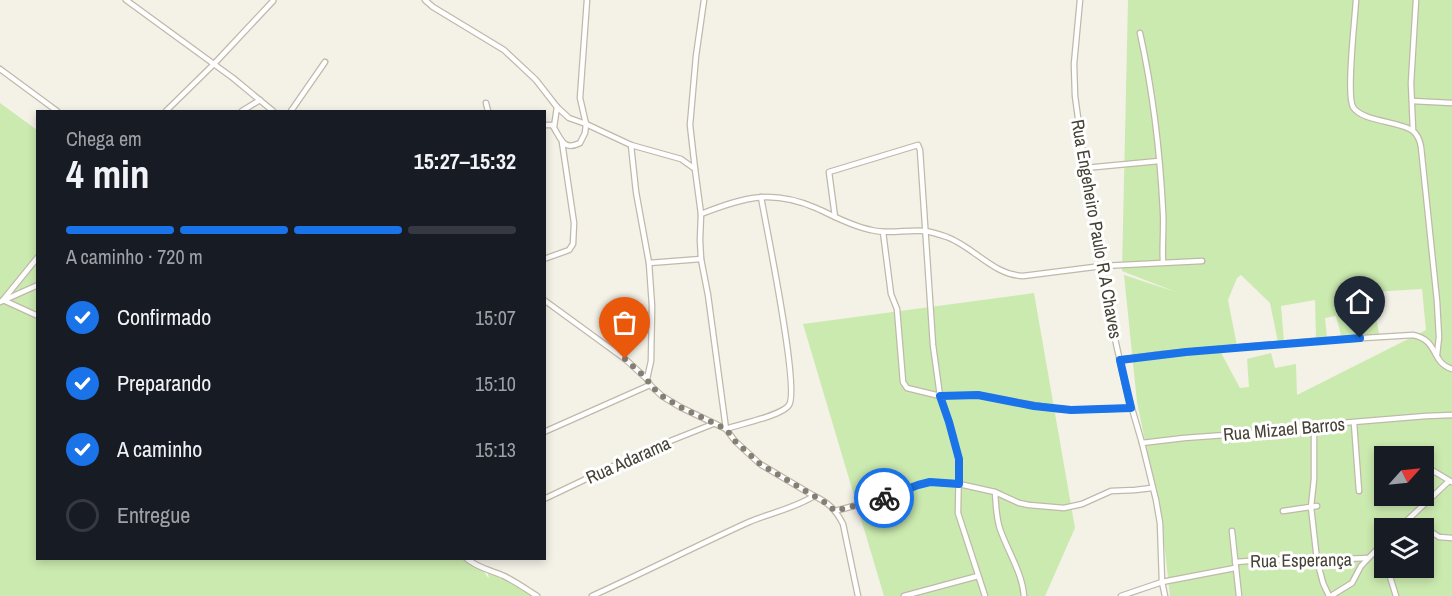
<!DOCTYPE html>
<html lang="pt">
<meta charset="utf-8">
<style>
body{margin:0;font-family:"Archivo Narrow",sans-serif;background:#20242c;color:#f1f3f6;height:100vh;display:flex;flex-direction:column;font-size:22px;white-space:nowrap}
*{box-sizing:border-box;margin:0}
p{font-size:20px;color:#9ea1a6}
.icon{flex:none;width:33px;height:33px;fill:none;stroke:currentColor;stroke-width:2;stroke-linecap:round;stroke-linejoin:round}
.map{position:relative;flex:1;overflow:hidden}
.sheet{position:absolute;left:36px;top:110px;width:510px;height:450px;display:flex;flex-direction:column;background:#171b24;border-radius:0px;box-shadow:0 3px 9px #0003}
.sheet>*{flex:none}
.needle{width:39px;rotate:63deg}
.tools{position:absolute;left:1374px;top:446px;display:grid;gap:12px}
.tools a{display:grid;place-items:center;width:60px;height:60px;border-radius:0px;background:#171b24;box-shadow:0 3px 9px #0003;font-size:30px}
.pin{position:absolute;display:grid;place-items:center;width:51px;height:51px;color:#fff;margin:-62px -26px;border-radius:50% 50% 50% 0;rotate:-45deg;box-shadow:0 0 6px #0007}
.pin .icon{rotate:45deg}
.courier{position:absolute;display:grid;place-items:center;width:60px;height:60px;margin:-30px;border:4px solid #1a73e8;border-radius:50%;background:#fff;color:#222;box-shadow:0 2px 8px #0007}
.overview em{font-style:normal;font-weight:700}
.overview div{display:flex;flex-direction:column-reverse}
.overview{display:flex;align-items:center;justify-content:space-between;height:102px;padding:0 30px}
h1{font-size:39px;font-weight:700;line-height:45px}
.bar{display:grid;grid-template-columns:repeat(4,1fr);gap:9px 6px;align-content:center;height:72px;padding:0 30px}
.bar i{height:8px;border-radius:4px;background:#363941}
.bar .active{background:#1a73e8}
.bar p{grid-column:span 4}
ol{padding:0 30px;list-style:none}
li{display:flex;align-items:center;gap:18px;height:66px}
li p{margin-inline-start:auto}
li .icon{padding:6px;border-radius:50%;background:#1a73e8;color:#fff;stroke-width:4}
li:last-child{color:#9ea1a6}
li i{width:33px;height:33px;border:3px solid #363941;border-radius:50%}
.map>svg:first-child{display:block}
</style>
<div class="map">
<svg width="1452" height="596" viewBox="0 0 1452 596">
<rect width="100%" height="100%" fill="#f4f1e7"/>
<!-- green -->
<g fill="#cbeaaf" fill-rule="evenodd">
<path d="M1128,0H1452V596H1170L1162,524L1137,402L1124,275L1176,292L1122,271ZM1241,275L1270,303L1278,342H1284L1281,306L1315,300L1316,338H1327L1325,318L1336,316L1341,335L1379,334L1372,292L1422,289L1426,330L1297,395L1296,364L1275,368L1271,353L1247,359L1249,387L1240,388L1219,349L1237,346L1228,300L1237,278ZM1384,456H1424V495H1384ZM1384,528H1424V567H1384Z"/>
<path d="M0,103L37,130L38,558H474L489,579L487,569L533,596H0Z"/>
<path d="M1034,293L1075,528L1045,596H884L803,324Z"/>
</g>
<g fill="none" stroke-linecap="round" stroke-linejoin="round">
<!-- street casing -->
<g stroke="#c0b9a9" stroke-width="7">
<g id="street">
<path d="M126,0L233,78L273,111"/>
<path d="M425,0L433,7L504,50L536,80L557,107L569,118L586,124L631,145L681,159L695,169L701,214L700,240L701,259L708,295L726,429C739,424 782,416 789,405C800,389 766,226 761,197"/>
<path d="M1080,0L1074,64L1075,96L1085,168L1113,330L1126,388L1142,443L1156,500L1160,523L1162,582L1165,596"/>
<path d="M1356,0C1355,19 1346,94 1353,107C1362,122 1401,121 1413,131C1418,135 1420,141 1421,147L1437,301L1439,337L1437,355"/>
<path d="M1140,33C1153,92 1160,152 1163,212C1164,229 1162,245 1163,262"/>
<path d="M0,69L57,111"/>
<path d="M1412,101L1452,103"/>
<path d="M486,103L488,111"/>
<path d="M166,111L214,64L273,1"/>
<path d="M242,111L260,100"/>
<path d="M291,111L325,62"/>
<path d="M544,125H552C561,137 562,152 580,143L585,133L586,124L580,98L587,0"/>
<path d="M554,127L557,107"/>
<path d="M1413,130L1411,83L1416,0"/>
<path d="M631,145L636,192L649,263L652,306L651,361L647,379"/>
<path d="M1085,168L1159,161"/>
<path d="M695,169L690,125L696,56L704,0"/>
<path d="M701,214C745,197 771,189 816,208C834,216 851,226 871,230C889,235 907,229 925,231C932,232 941,235 947,237C974,247 993,275 1023,276L1102,266L1202,261"/>
<path d="M835,217L829,172L918,145L920,150L933,345L940,396L949,422L959,459L958,513L985,596"/>
<path d="M883,232L891,294L897,309L903,382L907,388L940,396L978,395L1050,408L1071,410L1131,408"/>
<path d="M544,259L569,250L573,244L574,223L562,142"/>
<path d="M649,263L701,259"/>
<path d="M3,300L38,257"/>
<path d="M3,300L38,316"/>
<path d="M544,300L625,359L647,379L650,385L662,396L680,407L726,429L735,441L760,464L814,496C828,502 836,510 843,524L858,596"/>
<path d="M0,302L38,285"/>
<path d="M1120,360L1162,354L1314,341L1413,335C1439,340 1431,363 1452,369"/>
<path d="M1354,423L1359,491"/>
<path d="M1314,426V479L1311,507L1317,560L1323,583L1329,596"/>
<path d="M544,432L650,385"/>
<path d="M1142,443L1184,438L1267,432L1329,424L1426,416L1452,415"/>
<path d="M1424,467L1430,469L1452,482"/>
<path d="M995,492C996,505 996,517 1000,529C1008,552 1022,572 1024,596"/>
<path d="M544,499L645,451L713,424"/>
<path d="M835,511L876,500L918,485L930,482L959,484L995,492L1019,503L1029,505L1064,508L1082,504L1111,491L1135,490L1152,488"/>
<path d="M1283,511L1317,506"/>
<path d="M1399,528L1449,481"/>
<path d="M1232,531L1239,596"/>
<path d="M1430,531L1439,537L1452,538"/>
<path d="M1379,547L1384,558"/>
<path d="M466,558C477,568 491,570 504,576C516,582 526,589 537,596"/>
<path d="M1235,562C1263,559 1288,560 1316,559L1317,560L1368,558"/>
<path d="M1387,567L1396,596"/>
<path d="M592,596C645,572 696,546 749,522C770,513 793,509 814,496"/>
<path d="M904,596L978,576"/>
<path d="M1121,596L1162,582L1235,568"/>
<path d="M1331,596L1352,583L1361,566L1384,542"/>
</g>
</g>
<!-- street -->
<use href="#street" stroke="#fff" stroke-width="4.5"/>
</g>
<g fill="none" stroke-linecap="round" stroke-linejoin="round">
<!-- done -->
<path stroke="#847f74" stroke-width="6" stroke-dasharray="0 10.8" d="M625,359L647,379L650,385L662,396L680,407L726,429L735,441L760,464L814,496L822,500L835,511L884,498"/>
<!-- route -->
<path stroke="#1a73e8" stroke-width="8" d="M884,498L918,485L930,482L959,484V459L949,422L940,396L978,395L1034,406L1071,410L1131,408L1120,360L1186,352L1360,338"/>
</g>
<g text-anchor="middle" dominant-baseline="central" stroke-width="6" stroke-linejoin="round" paint-order="stroke">
<!-- street labels -->
<g font-size="18" fill="#474236" stroke="#fff">
<text transform="translate(1097 229) rotate(80)">Rua Engeheiro Paulo R A Chaves</text>
<text transform="translate(1284 429) rotate(-5)">Rua Mizael Barros</text>
<text transform="translate(628 460) rotate(-24)">Rua Adarama</text>
<text transform="translate(1301 560) rotate(-1)">Rua Esperança</text>
</g>
</g>
</svg>
<div class="tools">
<a><svg class="needle" viewBox="-14 -14 28 28"><path d="M0-13l5 13h-10z" fill="#e53935"/><path d="M0 13l5-13h-10z" fill="#9ea1a6"/></svg></a>
<a><svg class="icon" aria-label="layers" viewBox="0 0 24 24"><path d="M12 4l9 5-9 5-9-5zM3 14l9 5 9-5"/></svg></a>
</div>
<div class="pin" style="left:625px;top:359px;background:#ea580c"><svg class="icon" aria-label="bag" viewBox="0 0 24 24"><path d="M5 8h14l-1 12H6zM9 8a3 3 0 0 1 6 0"/></svg></div>
<div class="pin" style="left:1360px;top:338px;background:#1f2937"><svg class="icon" aria-label="home" viewBox="0 0 24 24"><path d="M3 11l9-7 9 7M6 9v11h12V9"/></svg></div>
<div class="courier" style="left:884px;top:498px"><svg class="icon" aria-label="bike" viewBox="0 0 24 24"><circle cx="6" cy="16" r="4"/><circle cx="18" cy="16" r="4"/><path d="M6 16l4-8h5l3 8M10 8l3 8H6M13 5h3"/></svg></div>
<section class="sheet">
<div class="overview"><div><h1>4 min</h1><p>Chega em</p></div><em>15:27–15:32</em></div>
<div class="bar"><i class="active"></i><i class="active"></i><i class="active"></i><i></i><p>A caminho · 720 m</p></div>
<ol>
<li><svg class="icon" aria-label="check" viewBox="0 0 24 24"><path d="M5 12l5 5 9-10"/></svg>Confirmado<p>15:07</p></li>
<li><svg class="icon" aria-label="check" viewBox="0 0 24 24"><path d="M5 12l5 5 9-10"/></svg>Preparando<p>15:10</p></li>
<li><svg class="icon" aria-label="check" viewBox="0 0 24 24"><path d="M5 12l5 5 9-10"/></svg>A caminho<p>15:13</p></li>
<li><i></i>Entregue</li>
</ol>
</section>
</div>
